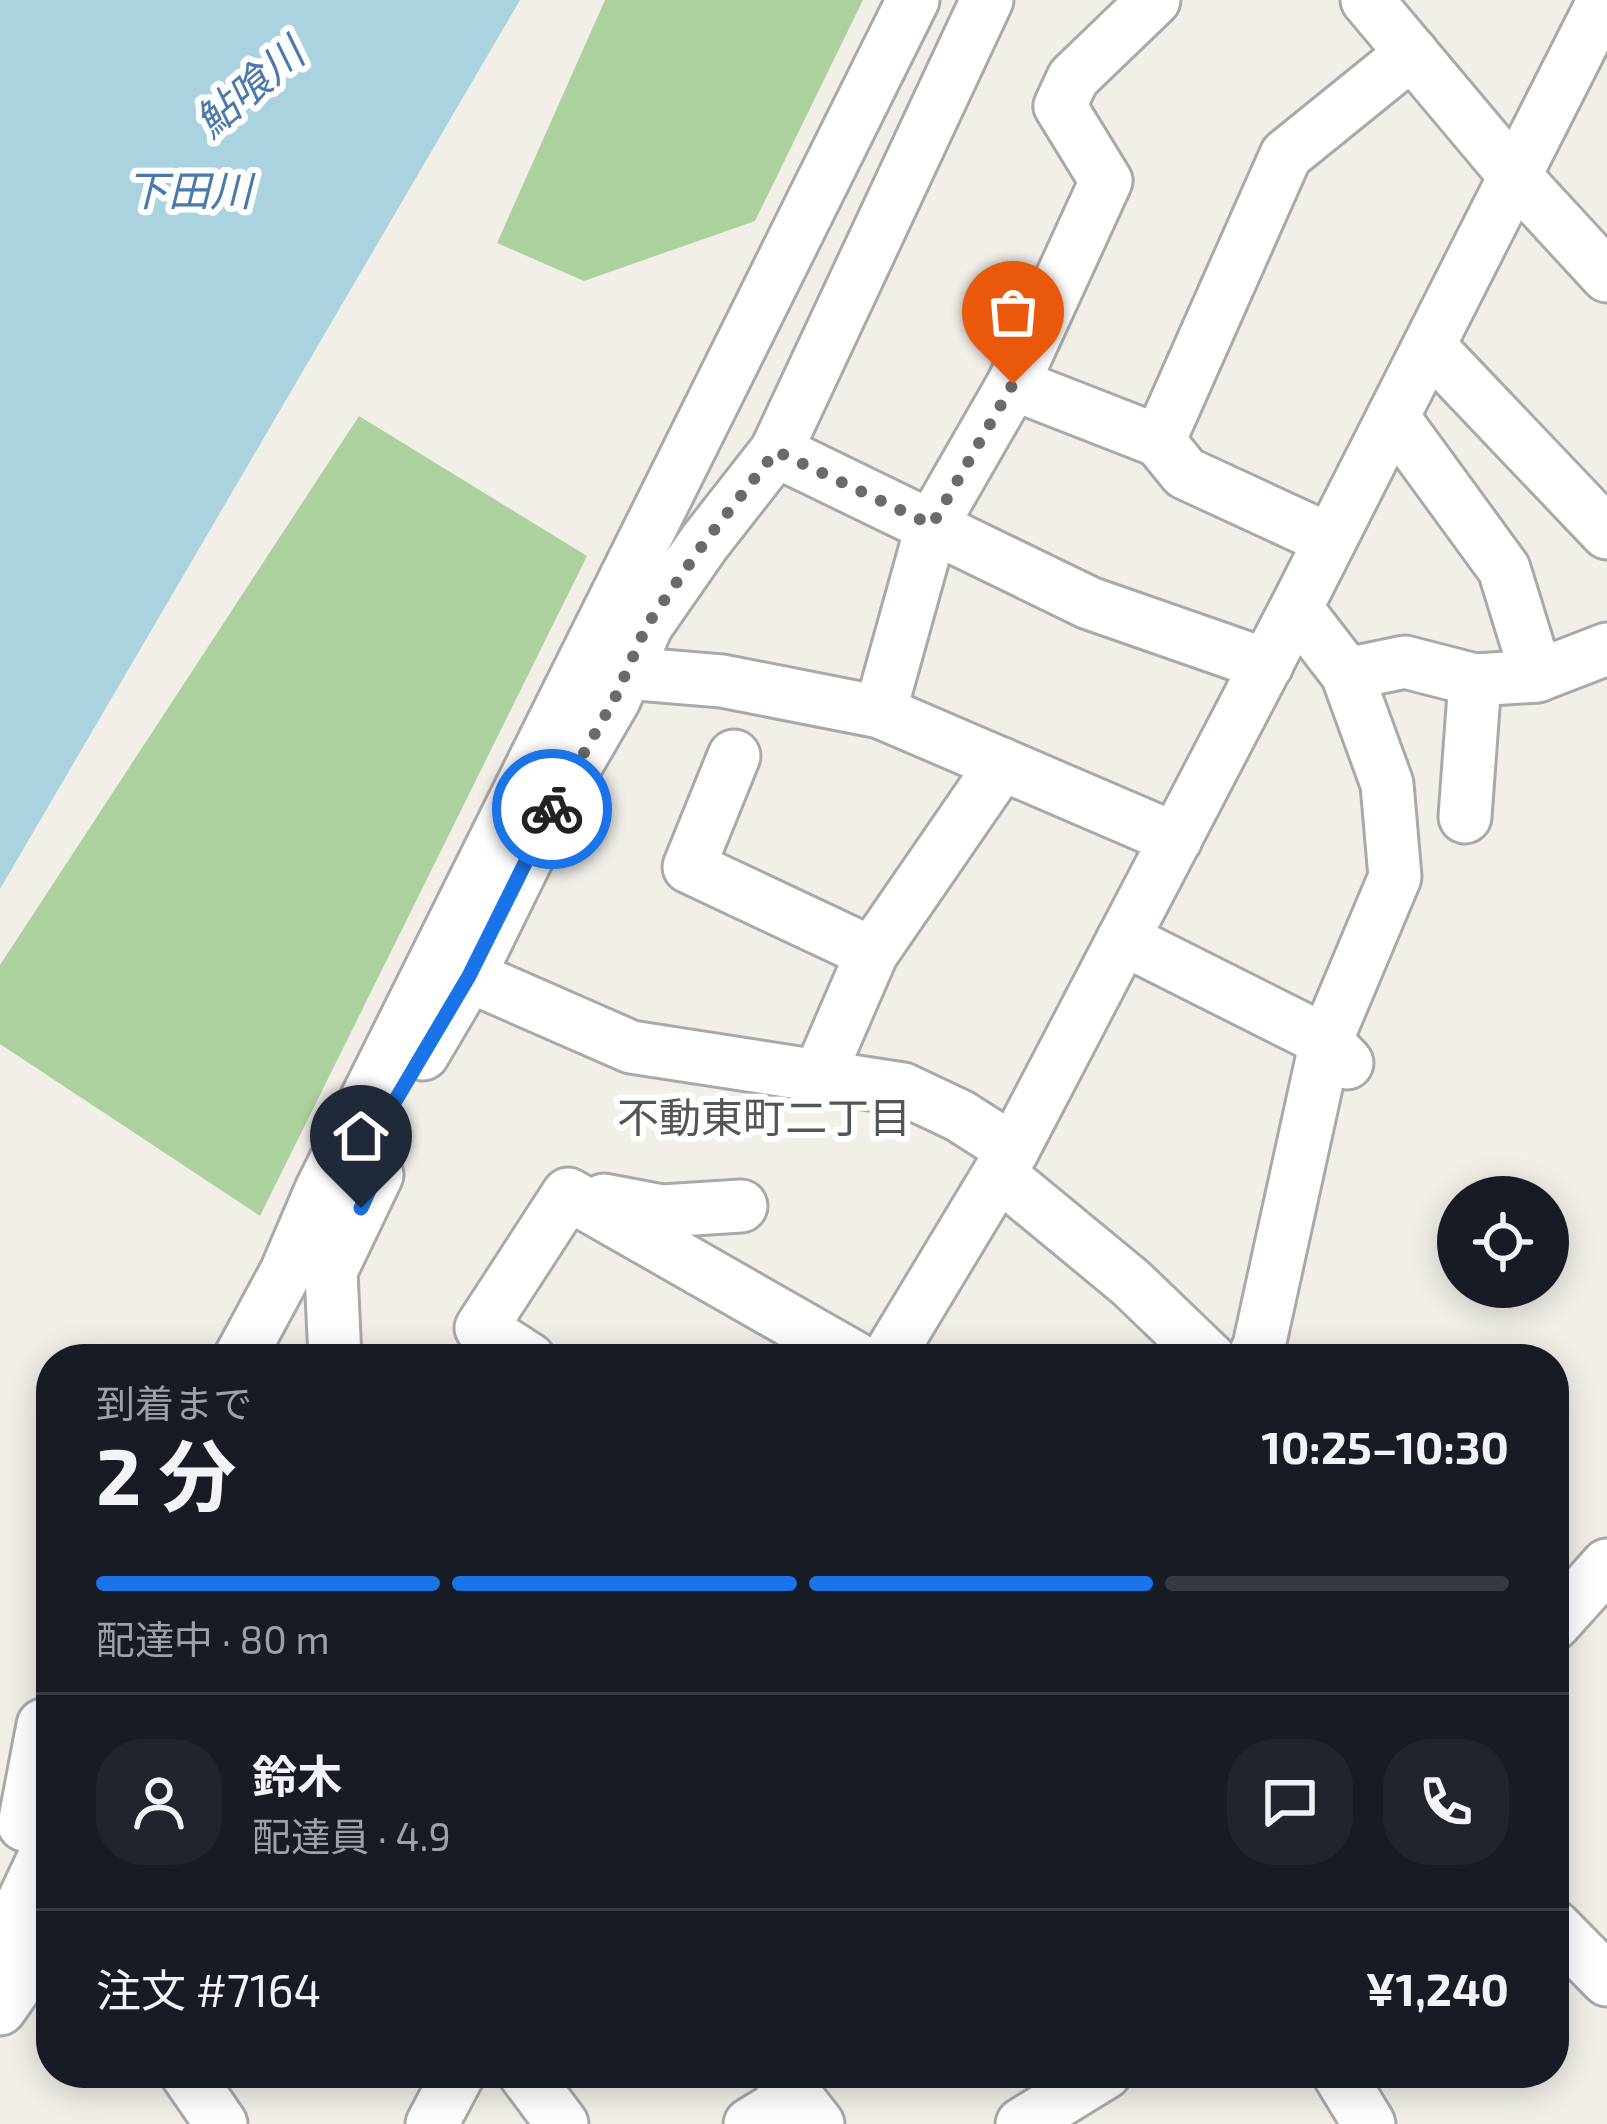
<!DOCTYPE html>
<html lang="ja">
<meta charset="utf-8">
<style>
body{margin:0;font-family:"Exo 2","Noto Sans JP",sans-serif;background:#20242c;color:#f1f3f6;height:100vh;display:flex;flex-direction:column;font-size:45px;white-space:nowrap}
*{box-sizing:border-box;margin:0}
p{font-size:39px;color:#9ea1a6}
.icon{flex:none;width:66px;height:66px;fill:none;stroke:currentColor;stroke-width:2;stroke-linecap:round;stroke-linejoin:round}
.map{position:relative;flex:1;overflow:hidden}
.sheet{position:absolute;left:36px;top:1344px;width:1533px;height:744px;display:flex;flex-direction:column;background:#171b24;border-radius:48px;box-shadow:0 6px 30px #0003}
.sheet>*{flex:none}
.controls{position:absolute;left:1437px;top:1176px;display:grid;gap:24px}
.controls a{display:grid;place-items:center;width:132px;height:132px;border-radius:50%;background:#171b24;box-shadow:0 6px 30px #0003;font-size:60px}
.pin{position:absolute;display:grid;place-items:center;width:102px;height:102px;color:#fff;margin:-123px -51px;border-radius:50% 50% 50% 0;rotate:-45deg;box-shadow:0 0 12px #0007}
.pin .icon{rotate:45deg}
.courier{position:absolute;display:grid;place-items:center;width:120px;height:120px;margin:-60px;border:9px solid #1a73e8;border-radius:50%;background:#fff;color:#222;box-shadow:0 3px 15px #0007}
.head em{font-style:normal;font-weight:700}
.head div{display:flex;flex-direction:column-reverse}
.head{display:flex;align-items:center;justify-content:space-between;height:204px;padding:0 60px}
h1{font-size:78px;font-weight:700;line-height:90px}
.bar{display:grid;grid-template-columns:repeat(4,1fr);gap:18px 12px;align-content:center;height:144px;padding:0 60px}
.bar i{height:15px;border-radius:9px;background:#363941}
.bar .on{background:#1a73e8}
.bar p{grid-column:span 4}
.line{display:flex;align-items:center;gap:30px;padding:0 60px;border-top:3px solid #363941}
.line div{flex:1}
.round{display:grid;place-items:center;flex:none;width:126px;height:126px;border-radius:48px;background:#20242c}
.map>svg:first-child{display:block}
</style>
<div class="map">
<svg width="1607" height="2124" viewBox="0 0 1607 2124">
<rect width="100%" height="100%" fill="#f2efe9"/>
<!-- forest -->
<g fill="#add19e">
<path d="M605,0H863L755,221L584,281L497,243Z"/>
<path d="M359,416L587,556L260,1216L0,1044V965Z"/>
</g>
<!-- water -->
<path fill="#aad3df" d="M0,0H520L0,889Z"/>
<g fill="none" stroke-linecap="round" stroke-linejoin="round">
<!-- minor casing -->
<g stroke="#a9a9a9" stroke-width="57">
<g id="minor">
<path d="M1367,0L1514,175L1607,276"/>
<path d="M1429,346L1607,533"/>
<path d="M1013,384L1159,441L1185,473L1330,540"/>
<path d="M1393,417L1504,569L1537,676"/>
<path d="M1159,441L1286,155L1412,53"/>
<path d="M776,451L1089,603L1267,665"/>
<path d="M626,673L722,681L880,712L1176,839"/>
<path d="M1347,674L1405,662L1475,680L1537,676L1607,649"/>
<path d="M880,712L932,525L1013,384L1106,181L1060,106L1073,78L1154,0"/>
<path d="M734,756L689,867L872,953"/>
<path d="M1465,817L1475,680"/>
<path d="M1123,939L1326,1041L1347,1063"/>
<path d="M469,976L631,1047L903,1089L960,1116L1013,1150"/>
<path d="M423,1054L469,976L554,803L614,700L647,625L704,543L776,451L987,0"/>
<path d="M820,1073L872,953L1002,764"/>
<path d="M999,1174L1131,1283L1210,1359"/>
<path d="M604,1200L662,1211L741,1206"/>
<path d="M239,1359L286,1272L321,1190L913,0"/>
<path d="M335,1359L331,1271L377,1175L369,1145"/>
<path d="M529,1359L481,1328L568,1194L857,1359"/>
<path d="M887,1359L1013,1150L1296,608L1604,0"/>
<path d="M1253,1359L1259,1346L1326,1041L1395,877L1387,784L1347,674L1296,608"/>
<path d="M1554,1624L1607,1565"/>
<path d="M24,1825L43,1725"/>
<path d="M1554,1926L1607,1980"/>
<path d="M0,1950L49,1847L51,1790"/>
<path d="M0,2009L51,1936"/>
<path d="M186,2073L221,2124"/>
<path d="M524,2073L562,2124"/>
<path d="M778,2073L818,2124"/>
<path d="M1338,2073L1369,2124"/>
<path d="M432,2124L459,2073"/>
<path d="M750,2124L796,2096"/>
<path d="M1022,2124L1105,2073"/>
</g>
</g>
<!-- minor -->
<use href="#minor" stroke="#fff" stroke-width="51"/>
</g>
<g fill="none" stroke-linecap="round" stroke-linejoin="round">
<!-- done -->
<path stroke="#6b6a68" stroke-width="12" stroke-dasharray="0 21.6" d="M552,809L614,700L647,625L704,543L776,451L932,525L1013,384"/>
<!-- route -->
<path stroke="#1a73e8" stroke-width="15" d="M361,1208L376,1175L369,1145L469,976L552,809"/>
</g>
<g text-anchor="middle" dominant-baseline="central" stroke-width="12" stroke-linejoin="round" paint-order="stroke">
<!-- water labels -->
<g font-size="42" font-style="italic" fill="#4a7aab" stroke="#fff">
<text transform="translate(248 86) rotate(-40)">鮎喰川</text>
<text x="189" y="189">下田川</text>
</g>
<!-- neighbourhood labels -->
<g font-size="42" fill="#555" stroke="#fff">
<text x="764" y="1116">不動東町二丁目</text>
</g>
</g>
</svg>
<div class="controls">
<a><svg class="icon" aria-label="locate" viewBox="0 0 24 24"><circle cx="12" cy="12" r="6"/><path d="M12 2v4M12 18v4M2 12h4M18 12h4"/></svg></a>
</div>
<div class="pin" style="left:1013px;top:384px;background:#ea580c"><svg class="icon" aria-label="bag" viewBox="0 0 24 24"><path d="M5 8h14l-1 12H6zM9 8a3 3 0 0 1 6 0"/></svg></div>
<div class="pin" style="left:361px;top:1208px;background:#1f2937"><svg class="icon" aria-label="home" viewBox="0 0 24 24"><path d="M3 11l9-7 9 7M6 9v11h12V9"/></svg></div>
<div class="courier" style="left:552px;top:809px"><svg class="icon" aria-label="bike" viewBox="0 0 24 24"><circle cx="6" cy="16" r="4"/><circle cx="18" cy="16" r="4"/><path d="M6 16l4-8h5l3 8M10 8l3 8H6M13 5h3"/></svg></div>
<section class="sheet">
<div class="head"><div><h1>2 分</h1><p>到着まで</p></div><em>10:25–10:30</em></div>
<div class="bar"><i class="on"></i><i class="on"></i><i class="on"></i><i></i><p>配達中 · 80 m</p></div>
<div class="line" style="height:216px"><a class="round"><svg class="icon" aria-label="person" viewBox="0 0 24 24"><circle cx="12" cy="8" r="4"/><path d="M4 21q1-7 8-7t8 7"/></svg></a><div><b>鈴木</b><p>配達員 · 4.9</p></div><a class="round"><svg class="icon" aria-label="chat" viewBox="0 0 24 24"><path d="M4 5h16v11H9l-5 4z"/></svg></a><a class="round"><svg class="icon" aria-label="phone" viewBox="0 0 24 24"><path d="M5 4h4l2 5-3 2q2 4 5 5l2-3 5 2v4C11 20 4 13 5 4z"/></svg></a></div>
<div class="line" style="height:156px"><div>注文 #7164</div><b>¥1,240</b></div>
</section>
</div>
